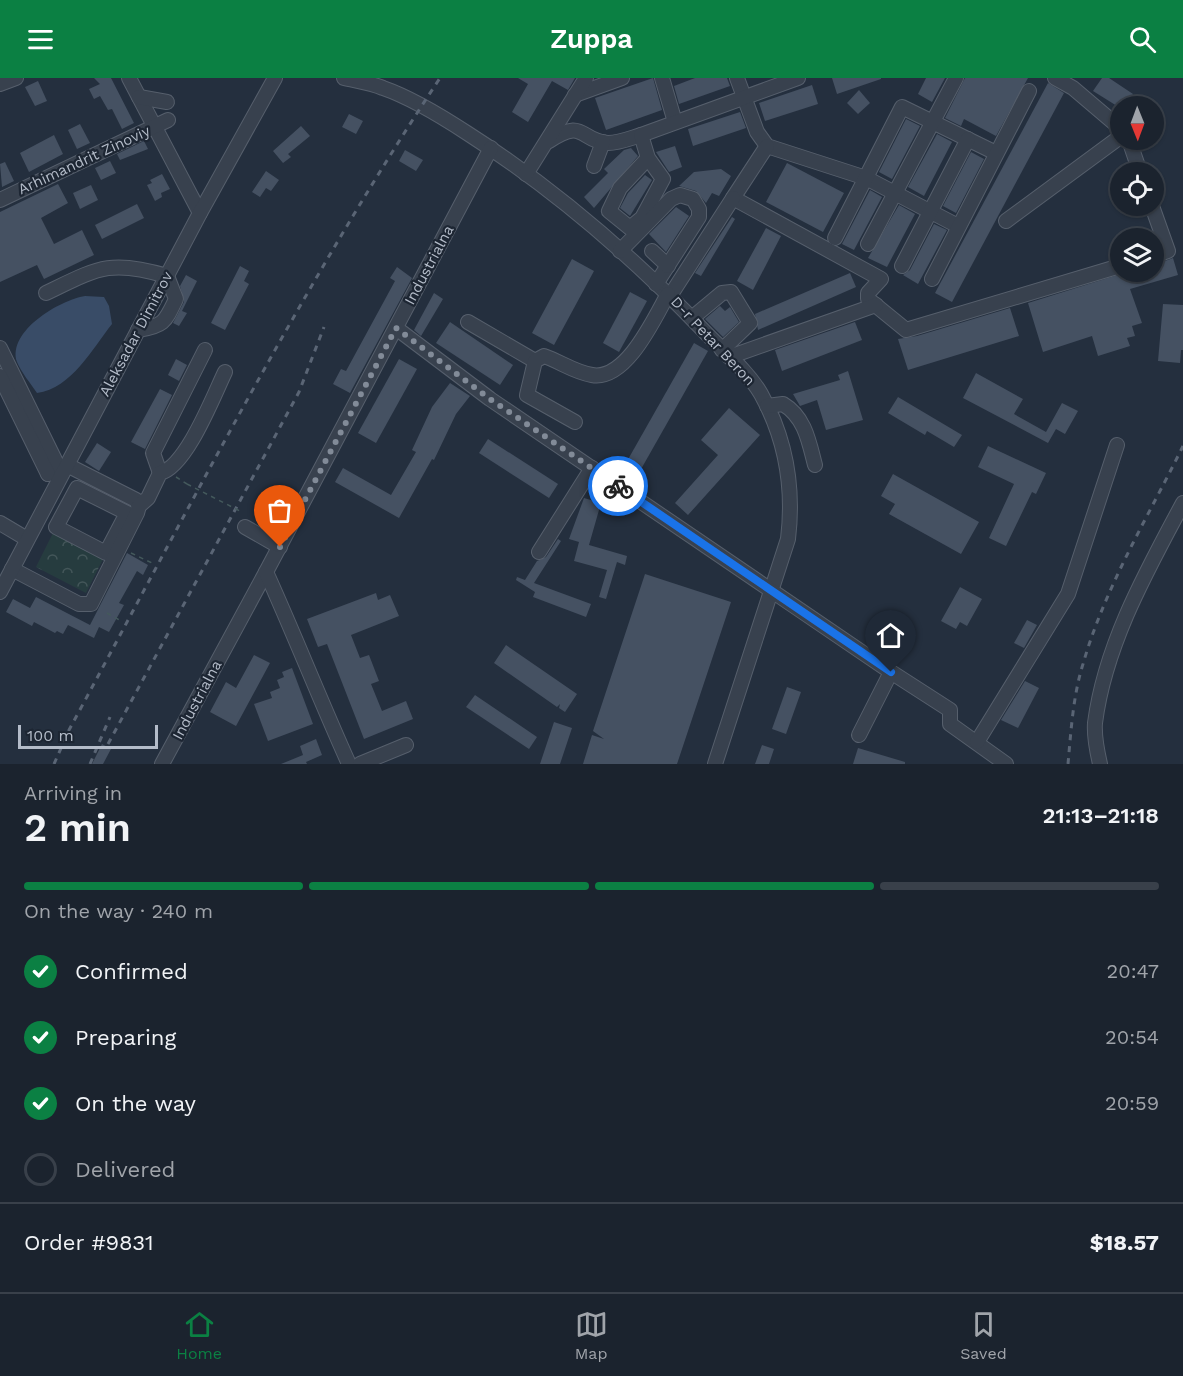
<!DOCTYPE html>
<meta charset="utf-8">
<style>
body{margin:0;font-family:"Work Sans",sans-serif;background:#242b36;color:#f1f3f6;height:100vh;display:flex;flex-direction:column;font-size:22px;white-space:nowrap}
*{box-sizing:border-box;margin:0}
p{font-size:20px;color:#a0a4aa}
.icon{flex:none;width:33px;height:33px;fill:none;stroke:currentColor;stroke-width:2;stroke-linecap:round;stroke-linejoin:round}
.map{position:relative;height:686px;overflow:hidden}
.details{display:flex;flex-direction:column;background:#1b232e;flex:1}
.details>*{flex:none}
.needle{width:39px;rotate:179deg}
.fabs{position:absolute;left:1110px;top:18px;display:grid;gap:12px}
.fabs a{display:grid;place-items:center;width:54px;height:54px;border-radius:50%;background:#1b232e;box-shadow:0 2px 4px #0004,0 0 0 2px #39404a;font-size:30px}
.scale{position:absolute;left:18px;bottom:15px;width:140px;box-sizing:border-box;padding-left:6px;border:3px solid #b4bcc9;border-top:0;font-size:16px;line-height:21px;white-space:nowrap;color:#b4bcc9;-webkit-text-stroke:4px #1d2633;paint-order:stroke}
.pin{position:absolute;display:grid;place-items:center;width:51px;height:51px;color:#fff;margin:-62px -26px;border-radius:50% 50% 50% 0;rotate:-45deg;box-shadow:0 0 6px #0007}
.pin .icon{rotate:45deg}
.courier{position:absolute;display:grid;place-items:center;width:60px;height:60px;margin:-30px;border:4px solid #1a73e8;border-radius:50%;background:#fff;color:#222;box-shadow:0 2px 8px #0007}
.headline em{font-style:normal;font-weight:600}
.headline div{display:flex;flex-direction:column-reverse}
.headline{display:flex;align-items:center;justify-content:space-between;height:102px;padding:0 24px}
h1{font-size:39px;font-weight:600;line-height:45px}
.bar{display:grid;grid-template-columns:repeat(4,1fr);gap:9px 6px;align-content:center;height:72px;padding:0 24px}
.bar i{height:8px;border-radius:4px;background:#39404a}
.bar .active{background:#0b8043}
.bar p{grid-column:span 4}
.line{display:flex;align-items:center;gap:15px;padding:0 24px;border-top:2px solid #39404a}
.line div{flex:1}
ol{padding:0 24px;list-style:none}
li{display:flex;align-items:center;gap:18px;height:66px}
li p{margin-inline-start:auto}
li .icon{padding:6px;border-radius:50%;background:#0b8043;color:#fff;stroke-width:4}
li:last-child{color:#a0a4aa}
li i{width:33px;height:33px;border:3px solid #39404a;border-radius:50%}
header{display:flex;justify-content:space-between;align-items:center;height:78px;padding:0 24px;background:#0b8043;color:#fff;font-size:27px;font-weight:600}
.tab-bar{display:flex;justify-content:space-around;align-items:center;height:84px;border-top:2px solid #39404a;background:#1b232e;font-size:16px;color:#a0a4aa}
.tab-bar a{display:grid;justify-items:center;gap:3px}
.tab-bar .active{color:#0b8043}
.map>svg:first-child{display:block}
</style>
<header><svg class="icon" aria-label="menu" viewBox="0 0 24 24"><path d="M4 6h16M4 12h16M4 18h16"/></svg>Zuppa<svg class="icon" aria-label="search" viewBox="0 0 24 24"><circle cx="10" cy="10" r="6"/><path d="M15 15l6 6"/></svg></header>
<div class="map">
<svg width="1183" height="686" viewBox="0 0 1183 686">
<defs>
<pattern id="park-crowns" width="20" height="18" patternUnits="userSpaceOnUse" patternTransform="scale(1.5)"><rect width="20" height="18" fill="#263c3f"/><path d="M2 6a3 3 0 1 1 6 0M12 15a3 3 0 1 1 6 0" fill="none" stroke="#435659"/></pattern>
</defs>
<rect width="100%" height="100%" fill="#242f3e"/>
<!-- park -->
<path fill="url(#park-crowns)" d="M56,449L106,475L86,515L36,489Z"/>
<!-- water -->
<path fill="#394c67" d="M85,218L104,219L109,228L112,246C92,271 72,310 37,315C31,306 21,294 17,284C7,253 60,222 85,218Z"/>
<!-- building -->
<g fill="#455162">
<path d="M94,0H111L134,45L122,51L112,31L108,32L100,18L94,21L89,11L100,6Z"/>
<path d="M518,0H575L568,12L552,3L528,44L512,34L528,6Z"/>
<path d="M653,0L662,32L606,52L595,20Z"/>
<path d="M695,0H727L730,8L679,26L674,8Z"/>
<path d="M832,0H881V1L837,16Z"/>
<path d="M926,0H945L932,24L918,16Z"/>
<path d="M965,0H1028L996,58L964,41L961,48L945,40Z"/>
<path d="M1102,0H1109L1133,16L1125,28H1117L1093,13Z"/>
<path d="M38,3L47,23L35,28L25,9Z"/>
<path d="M1048,5L1064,15L952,224L935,215Z"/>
<path d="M812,7L818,26L765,43L759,25Z"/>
<path d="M859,12L870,25L858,36L847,25Z"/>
<path d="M740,34L746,50L693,68L688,51Z"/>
<path d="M349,36L363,43L356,56L342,49Z"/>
<path d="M906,41L920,48L892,101L879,94Z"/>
<path d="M80,46L90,65L77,71L68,52Z"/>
<path d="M301,48L310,58L288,76L291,79L283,85L273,73Z"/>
<path d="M937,56L952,64L924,118L908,109Z"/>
<path d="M54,57L63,76L29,94L20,75Z"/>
<path d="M144,63L148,71L120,82L117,76Z"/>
<path d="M675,68L682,89L669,94L656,74Z"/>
<path d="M631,70L638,78L594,130L584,119L608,95L604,91L624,72Z"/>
<path d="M405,72L423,82L416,93L399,83Z"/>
<path d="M971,74L984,81L956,135L943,128Z"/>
<path d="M110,83L116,95L101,102L95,90Z"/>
<path d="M5,84L14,103L2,109L0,86Z"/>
<path d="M787,85L844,115L823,154L766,124Z"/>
<path d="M721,91L731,98L719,118L712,115L706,125L696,113L679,108L694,94Z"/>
<path d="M266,93L279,102L271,113L266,110L260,119L252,114Z"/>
<path d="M162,96L170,111L161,115L162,119L155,123L147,107L152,105L150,102Z"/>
<path d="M645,97L652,102L630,138L620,130L628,115Z"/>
<path d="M58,106L68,125L41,140L54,166L82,152L94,177L44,201L37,187L0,204V134Z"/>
<path d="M91,107L98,122L80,131L73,115Z"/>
<path d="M870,112L882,119L854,172L842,166Z"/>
<path d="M137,126L144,140L102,161L95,147Z"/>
<path d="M899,127L915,136L887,189L868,180Z"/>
<path d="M676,129L689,138L666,174L649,156Z"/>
<path d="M732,139L735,141L701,198L695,195Z"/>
<path d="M934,146L947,152L918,206L903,197L910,192Z"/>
<path d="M766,150L781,158L753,212L737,203Z"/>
<path d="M1173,180L1178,197L1130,211L1142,245L1132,248L1135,258L1127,260L1130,268L1098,278L1092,258L1043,274L1028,225L1127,194H1154V187Z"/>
<path d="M572,181L594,193L554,267L532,255Z"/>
<path d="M240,188L249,193L244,203L249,206L225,252L211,245Z"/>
<path d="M397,189L412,200L350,315L333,306L341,291L346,293L395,203L390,200Z"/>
<path d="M850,195L856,209L758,252L755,236Z"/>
<path d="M186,197L197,203L182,233L187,235L179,248L173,245L184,224L180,208Z"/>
<path d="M630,214L647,223L619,274L603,265Z"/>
<path d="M434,215L443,221L421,258L414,252Z"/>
<path d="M1163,226L1183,227V272H1181L1180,285L1158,283Z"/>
<path d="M720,228L725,233L730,229L739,244L723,259L705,241Z"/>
<path d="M1010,230L1019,258L908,292L898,261L917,258Z"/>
<path d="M450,244L513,287L500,307L436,265Z"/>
<path d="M855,244L862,262L782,293L775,272Z"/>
<path d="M694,265L708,273L636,400L622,392Z"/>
<path d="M176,281L187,287L179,303L168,297Z"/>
<path d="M399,281L417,291L376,365L358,355Z"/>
<path d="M848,293L863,342L826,352L817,322L800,328L793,316L840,302L838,297Z"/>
<path d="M976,295L1023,321L1014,336L1046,354L1062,325L1078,333L1065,356L1056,351L1048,365L963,320Z"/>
<path d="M450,305L470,318L456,336L434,382L432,381L399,440L335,404L343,390L391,417L416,374L412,372L432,329Z"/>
<path d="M160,311L172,317L145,371L131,364Z"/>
<path d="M898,319L962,357L954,369L927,353L925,357L888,335Z"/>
<path d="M729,330L760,357L688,437L675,425L718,377L701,362Z"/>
<path d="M488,361L558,406L549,420L479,375Z"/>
<path d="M97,365L111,374L99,393L85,384Z"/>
<path d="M988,368L1046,395L1036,416L1032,414L1006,468L989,460L1014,406L978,389Z"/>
<path d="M893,396L979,444L961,476L889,436L895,426L881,418Z"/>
<path d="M584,420L601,425L589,467L627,478L625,487L617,484L606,521L599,519L607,492L574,483L579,464L569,461Z"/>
<path d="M558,461L561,463L534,505L591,526L586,539L533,519L535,514L516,502L517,499L525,502L537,483L546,479Z"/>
<path d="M127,475L148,487L143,497L137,493L119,525L124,527L109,554L99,549L94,560L68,547L63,556L57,553L55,555L34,544L32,548L6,534L13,521L30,530L36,519L90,547Z"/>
<path d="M645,496L731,524L677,686H583L592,657L604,661L593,653Z"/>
<path d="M960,509L982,521L967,548L960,544L956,551L941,543Z"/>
<path d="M376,515L378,522L390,517L399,538L351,557L360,580L369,577L379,603L371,606L382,633L406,623L413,641L364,661L327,566L318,569L307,541Z"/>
<path d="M883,536L913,553L905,567L875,550Z"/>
<path d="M1027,542L1037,547L1024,570L1014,565Z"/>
<path d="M506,567L577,616L565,634L559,630L560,626L557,629L494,585Z"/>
<path d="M254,577L270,585L236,648L210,634L226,604L236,610Z"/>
<path d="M292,590L313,646L268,663L254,626L272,620L270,614L280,610L277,602L284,599L282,594Z"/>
<path d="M1025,603L1039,610L1018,650L1001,642Z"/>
<path d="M787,609L801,614L786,656L772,651Z"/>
<path d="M475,617L537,659L529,671L466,629Z"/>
<path d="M554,644L572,650L560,686H540Z"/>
<path d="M316,661L322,677L306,684L307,686H281L303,677L300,668Z"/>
<path d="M102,666L111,671L103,686H92Z"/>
<path d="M762,667L774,671L769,686H755Z"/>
<path d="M858,670L905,684V686H853Z"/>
</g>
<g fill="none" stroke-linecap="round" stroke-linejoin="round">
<!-- minor casing -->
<g stroke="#565f6c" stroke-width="16">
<g id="minor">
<path d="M129,0L200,135"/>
<path d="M344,0C357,3 371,5 383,10C412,20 441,38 467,55C553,110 633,179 703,252C722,272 747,292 761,316C786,361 794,411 788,461L715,686"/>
<path d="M662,0L675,44"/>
<path d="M737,0L757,54L767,68L866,100L958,148"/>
<path d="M1055,0L1073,10L1120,50"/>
<path d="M0,6L16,0"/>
<path d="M575,17L622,0"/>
<path d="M139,19L167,24"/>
<path d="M1129,62L1140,94"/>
<path d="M549,63C585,39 579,63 608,65C619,65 631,60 641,57"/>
<path d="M767,68L733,120L881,201L868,215V221L906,252L1120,188"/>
<path d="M648,80L620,110L609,133L630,150L642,140L663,101L648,80L641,57L798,0"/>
<path d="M594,88L603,64"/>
<path d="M526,96L586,0"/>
<path d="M0,122L168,42"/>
<path d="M1152,128L1168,173L1154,178"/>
<path d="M1006,143L1120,59"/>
<path d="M835,160L902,29L996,75"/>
<path d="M868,166L956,0"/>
<path d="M620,173L671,121L680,117L693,121L699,131V139L656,206"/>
<path d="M652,173L668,188"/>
<path d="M902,188L968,61"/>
<path d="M932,201L1029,13"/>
<path d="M46,215C98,190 110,181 167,198L176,221C165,244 164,248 138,252"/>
<path d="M670,218L733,120"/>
<path d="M692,240L722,215L731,214L750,245L722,272"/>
<path d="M468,244L535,283"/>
<path d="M396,250L490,321L891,594L950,632V646L1006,686"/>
<path d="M0,270L56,384L48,396"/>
<path d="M729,279L876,227"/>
<path d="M0,298L48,396"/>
<path d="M767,328L783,326C805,339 809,364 815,387"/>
<path d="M575,344L527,317L535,283L544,278C561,284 574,294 592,297C626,303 654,241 668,216"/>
<path d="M67,387L136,422L139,428"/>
<path d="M160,395L153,375L205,272"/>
<path d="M77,410L127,435L106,475L56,449Z"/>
<path d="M0,445L27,461"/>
<path d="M245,449L280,469"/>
<path d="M539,474L592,390"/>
<path d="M12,491L79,526H91L137,435L139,428L148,420L160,395C186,389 213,319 225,294"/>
<path d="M0,514L200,135L275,0"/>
<path d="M859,657L891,594"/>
<path d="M977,664L1068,516L1117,367"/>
<path d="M162,686L266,494"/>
<path d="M349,686C320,622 295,558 266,494L491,70"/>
<path d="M360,686L406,667"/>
<path d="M1100,686C1097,673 1094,658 1095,645C1105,567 1146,494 1183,425"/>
</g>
</g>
<!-- path -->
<g stroke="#44595c" stroke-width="1.5" stroke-dasharray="4.5 4.5" stroke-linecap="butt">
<path d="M176,399L187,406"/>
<path d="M131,475L152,485"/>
<path d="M107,535L121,543"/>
</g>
<!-- minor -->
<use href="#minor" stroke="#38414e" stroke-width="14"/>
<!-- rail -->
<g stroke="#5a6575" stroke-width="3" stroke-dasharray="6 6" stroke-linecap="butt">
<path d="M108,666L299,314L324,249"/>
<path d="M54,686L69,652C188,432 302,208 440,0"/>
<path d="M90,686L110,639"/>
<path d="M1068,686C1071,653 1073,618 1083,586C1105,509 1148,439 1183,368"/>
</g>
<!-- path-bridge -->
<path stroke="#44595c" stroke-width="1.5" stroke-dasharray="4.5 4.5" stroke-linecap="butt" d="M187,406L240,433"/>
</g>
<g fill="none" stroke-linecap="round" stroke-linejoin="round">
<!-- done -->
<path stroke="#828b98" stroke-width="6" stroke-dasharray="0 10.8" d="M280,469L396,250L490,321L618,408"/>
<!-- route -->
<path stroke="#1a73e8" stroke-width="8" d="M618,408L891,594"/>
</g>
<g text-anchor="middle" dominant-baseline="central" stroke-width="4.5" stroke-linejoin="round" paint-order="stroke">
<!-- street labels -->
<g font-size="15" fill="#b4bcc9" stroke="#1d2633">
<text transform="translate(84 82) rotate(-25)">Arhimandrit Zinoviy</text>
<text transform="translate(429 187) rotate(-62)">Industrialna</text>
<text transform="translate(136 256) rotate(-62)">Aleksadar Dimitrov</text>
<text transform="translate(713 263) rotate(47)">D-r Petar Beron</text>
<text transform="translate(197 622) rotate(-62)">Industrialna</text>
</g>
</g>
</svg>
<div class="fabs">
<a><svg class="needle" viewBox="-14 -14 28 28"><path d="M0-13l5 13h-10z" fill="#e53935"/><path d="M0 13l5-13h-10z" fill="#a0a4aa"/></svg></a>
<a><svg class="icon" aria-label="locate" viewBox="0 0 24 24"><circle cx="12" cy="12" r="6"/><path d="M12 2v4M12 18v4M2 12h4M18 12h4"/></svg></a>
<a><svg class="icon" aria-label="layers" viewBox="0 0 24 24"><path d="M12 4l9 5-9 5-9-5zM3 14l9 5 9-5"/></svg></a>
</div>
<div class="scale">100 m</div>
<div class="pin" style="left:280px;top:469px;background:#ea580c"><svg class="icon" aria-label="bag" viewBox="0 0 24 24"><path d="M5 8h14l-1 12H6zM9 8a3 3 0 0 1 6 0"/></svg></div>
<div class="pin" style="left:891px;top:594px;background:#1f2937"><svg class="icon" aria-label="home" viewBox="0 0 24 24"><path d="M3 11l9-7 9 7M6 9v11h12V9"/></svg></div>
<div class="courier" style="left:618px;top:408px"><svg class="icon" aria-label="bike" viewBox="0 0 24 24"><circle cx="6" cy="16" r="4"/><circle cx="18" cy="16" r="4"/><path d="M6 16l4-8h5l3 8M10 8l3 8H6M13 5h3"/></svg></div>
</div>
<section class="details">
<div class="headline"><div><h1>2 min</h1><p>Arriving in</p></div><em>21:13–21:18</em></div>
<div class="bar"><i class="active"></i><i class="active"></i><i class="active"></i><i></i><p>On the way · 240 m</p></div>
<ol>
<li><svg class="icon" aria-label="check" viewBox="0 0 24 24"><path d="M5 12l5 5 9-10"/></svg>Confirmed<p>20:47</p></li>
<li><svg class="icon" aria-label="check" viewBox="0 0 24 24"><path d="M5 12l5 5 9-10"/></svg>Preparing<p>20:54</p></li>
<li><svg class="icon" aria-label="check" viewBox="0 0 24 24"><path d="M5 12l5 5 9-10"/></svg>On the way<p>20:59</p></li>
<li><i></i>Delivered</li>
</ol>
<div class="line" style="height:78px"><div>Order #9831</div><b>$18.57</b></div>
</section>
<nav class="tab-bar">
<a class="active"><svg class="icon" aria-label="home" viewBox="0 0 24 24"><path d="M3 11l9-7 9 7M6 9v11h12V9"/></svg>Home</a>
<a><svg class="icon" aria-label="map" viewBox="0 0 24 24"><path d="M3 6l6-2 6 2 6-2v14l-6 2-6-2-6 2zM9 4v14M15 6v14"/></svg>Map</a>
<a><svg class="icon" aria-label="saved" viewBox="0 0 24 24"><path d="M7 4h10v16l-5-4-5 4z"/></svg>Saved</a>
</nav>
